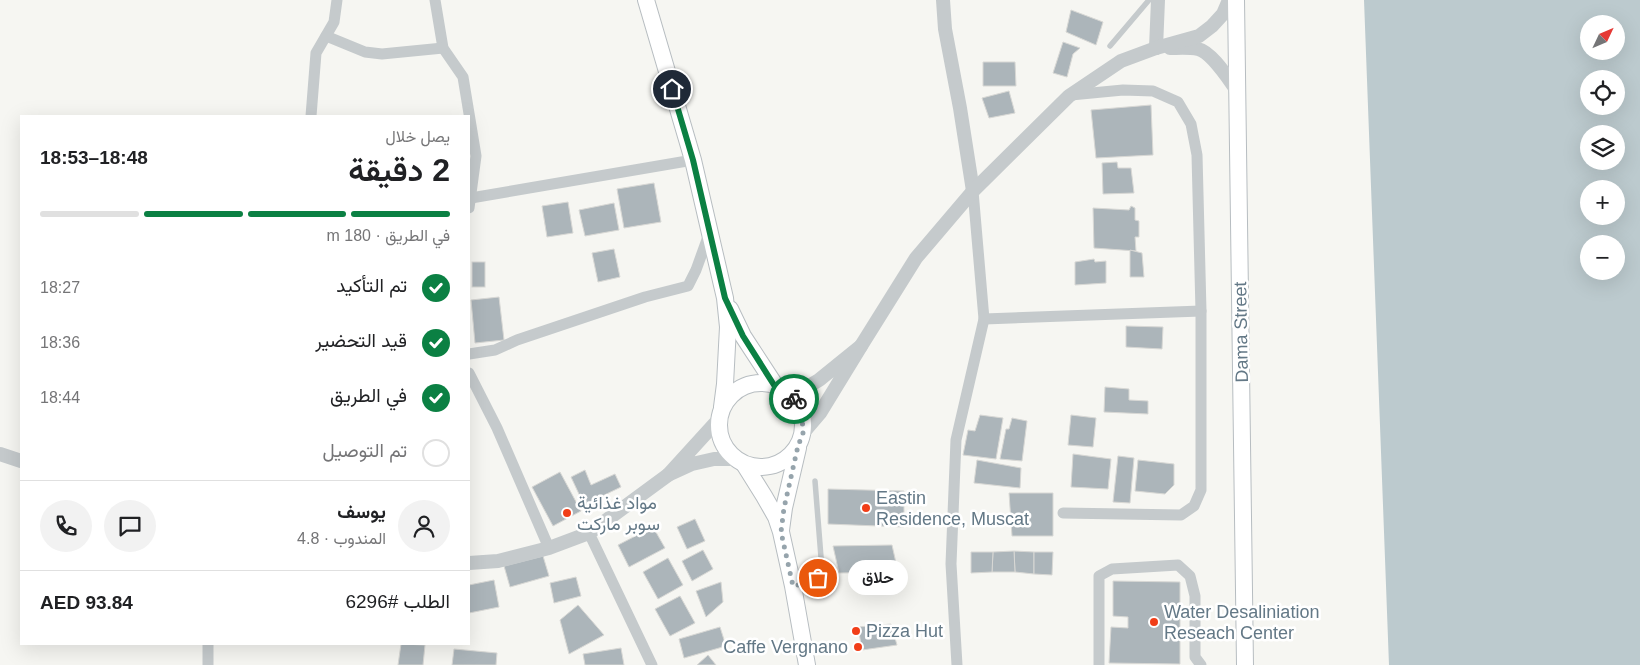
<!DOCTYPE html>
<html lang="ar">
<meta charset="utf-8">
<style>
body{margin:0;font-family:Helvetica,Vazirmatn,sans-serif;background:#f2f2f2;color:#202124;direction:rtl;height:100vh;display:flex;flex-direction:column;font-size:19px;white-space:nowrap}
*{box-sizing:border-box;margin:0}
p{font-size:16px;color:#757577}
.icon{flex:none;width:28px;height:28px;fill:none;stroke:currentColor;stroke-width:2;stroke-linecap:round;stroke-linejoin:round}
.map{position:relative;flex:1;overflow:hidden;direction:ltr}
.side{position:absolute;left:20px;top:115px;width:450px;height:530px;display:flex;flex-direction:column;background:#fff;border-radius:0px;box-shadow:0 5px 20px #0002;direction:rtl}
.side>*{flex:none}
.needle{width:32px;rotate:46deg}
.buttons{position:absolute;left:1580px;top:15px;display:grid;gap:10px}
.buttons a{display:grid;place-items:center;width:45px;height:45px;border-radius:50%;background:#fff;box-shadow:0 5px 20px #0002;font-size:25px}
.pin{position:absolute;display:grid;place-items:center;width:42px;height:42px;color:#fff;margin:-21px;border:2px solid #fff;border-radius:50%;box-shadow:0 1px 5px #0007}
.courier{position:absolute;display:grid;place-items:center;width:50px;height:50px;margin:-25px;border:4px solid #0b8043;border-radius:50%;background:#fff;color:#222;box-shadow:0 1px 6px #0007}
.bubble{position:absolute;height:35px;border-radius:18px;background:#fff;box-shadow:0 5px 20px #0002;font-size:16px;font-weight:600;line-height:35px;text-align:center;direction:rtl}
.headline em{font-style:normal;font-weight:600}
.headline div{display:flex;flex-direction:column-reverse}
.headline{display:flex;align-items:center;justify-content:space-between;height:85px;padding:0 20px}
h1{font-size:32px;font-weight:600;line-height:38px}
.bar{display:grid;grid-template-columns:repeat(4,1fr);gap:8px 5px;align-content:center;height:60px;padding:0 20px}
.bar i{height:6px;border-radius:4px;background:#e0e0e0}
.bar .current{background:#0b8043}
.bar p{grid-column:span 4}
.line{display:flex;align-items:center;gap:12px;padding:0 20px;border-top:1px solid #e0e0e0}
.line div{flex:1}
.round{display:grid;place-items:center;flex:none;width:52px;height:52px;border-radius:26px;background:#f2f2f2}
ol{padding:0 20px;list-style:none}
li{display:flex;align-items:center;gap:15px;height:55px}
li p{margin-inline-start:auto}
li .icon{padding:5px;border-radius:50%;background:#0b8043;color:#fff;stroke-width:4}
li:last-child{color:#757577}
li i{width:28px;height:28px;border:2px solid #e0e0e0;border-radius:50%}
.map>svg:first-child{display:block}
</style>
<div class="map">
<svg width="1640" height="665" viewBox="0 0 1640 665">
<rect width="100%" height="100%" fill="#f6f6f2"/>
<!-- water -->
<path fill="#bccace" fill-rule="evenodd" d="M1364,0H1640V665H1389ZM1589,24H1616V51H1589ZM1589,79H1616V106H1589ZM1589,134H1616V161H1589ZM1589,189H1616V216H1589ZM1589,244H1616V271H1589Z"/>
<!-- building -->
<g fill="#acb5ba" stroke="#d8d8d5">
<path d="M1071,10L1103,22L1096,45L1066,32Z"/>
<path d="M1063,42L1080,48L1073,54L1067,77L1053,73Z"/>
<path d="M983,62H1015L1016,86H983Z"/>
<path d="M1009,91L1015,113L989,118L982,98Z"/>
<path d="M1151,105L1153,155L1096,158L1091,110Z"/>
<path d="M1117,162L1118,168H1131L1134,193L1103,194L1102,163Z"/>
<path d="M654,183L661,222L624,228L617,189Z"/>
<path d="M568,202L573,233L547,237L542,206Z"/>
<path d="M614,203L619,230L585,236L579,210Z"/>
<path d="M1131,206L1135,208V220L1139,221V237H1135L1136,251L1094,248L1093,208L1129,210Z"/>
<path d="M614,249L620,277L598,282L592,253Z"/>
<path d="M1130,250L1142,253L1144,277H1130Z"/>
<path d="M1094,259L1095,262L1106,261V283L1075,285V262Z"/>
<rect x="472" y="262" width="13" height="25"/>
<path d="M499,297L504,340L475,343L471,300Z"/>
<path d="M1126,326L1163,327L1162,349L1126,347Z"/>
<path d="M1105,387L1129,389V400L1148,401V414L1104,412Z"/>
<path d="M980,415L1003,418L996,459L963,455L968,430L975,431Z"/>
<path d="M1071,415L1096,418L1093,447L1068,445Z"/>
<path d="M1012,418L1027,421L1022,461L1000,459L1006,429H1009Z"/>
<path d="M1073,454L1111,459L1108,489L1071,487Z"/>
<path d="M1118,456L1134,458L1130,503L1113,502Z"/>
<path d="M977,460L1021,468L1020,488L974,483Z"/>
<path d="M1138,460L1174,464V485L1165,494L1135,491Z"/>
<path d="M585,470L591,485L615,474L621,487L596,499L597,504L586,509L571,477Z"/>
<path d="M560,472L581,511L553,526L532,487Z"/>
<path d="M828,489L904,491V527L828,524Z"/>
<path d="M1009,493H1053V536H1012Z"/>
<path d="M695,519L705,541L687,549L677,527Z"/>
<path d="M653,527L665,548L629,567L618,545Z"/>
<path d="M892,545L898,572L839,573L833,546Z"/>
<path d="M703,550L713,569L692,581L682,561Z"/>
<path d="M1014,551L1034,552V574L1015,572Z"/>
<path d="M1014,551L1015,572H992L993,552Z"/>
<path d="M971,552H993L992,572L971,573Z"/>
<path d="M1034,552H1053L1052,575L1034,574Z"/>
<path d="M543,556L549,576L510,587L504,566Z"/>
<path d="M668,558L683,585L658,599L643,572Z"/>
<path d="M576,577L581,596L554,603L550,583Z"/>
<path d="M494,580L499,607L469,613V585Z"/>
<path d="M1113,581L1180,582V664L1109,663L1111,627L1128,628V617L1113,616Z"/>
<path d="M721,582L723,602L706,617L696,591Z"/>
<path d="M680,596L695,623L670,636L655,609Z"/>
<path d="M578,605L604,635L569,654L560,620Z"/>
<path d="M891,624L897,645L862,650L858,627Z"/>
<path d="M720,627L726,646L684,658L679,639Z"/>
<path d="M401,644L425,645L423,665H398Z"/>
<path d="M621,648L624,665H585L583,654Z"/>
<path d="M454,649L497,653L496,665H452Z"/>
<path d="M708,655L716,665H697Z"/>
</g>
<g fill="none" stroke-linecap="round" stroke-linejoin="round">
<!-- secondary casing -->
<g stroke="#b7bdc1" stroke-width="18">
<g id="secondary">
<path d="M646,0L693,160L725,298L728,327L725,384L722,407"/>
<path d="M1236,0L1245,665"/>
<path d="M730,309L743,336L775,385"/>
<circle cx="761" cy="425" r="42"/>
<path d="M744,464L764,496L776,517L781,532L793,586L807,665"/>
<path d="M781,530L784,508L798,448"/>
</g>
</g>
<!-- service -->
<g stroke="#c5cacc" stroke-width="5.5">
<path d="M1110,46L1149,0"/>
<path d="M794,586C807,583 815,582 822,570L815,481"/>
</g>
<!-- minor -->
<g stroke="#c5cacc" stroke-width="11">
<path d="M435,0L443,48L463,77L476,156L469,208"/>
<path d="M326,36L365,52L382,54L443,48"/>
<path d="M311,116L316,53L334,22L337,0"/>
<path d="M471,198L693,160"/>
<path d="M984,319L1201,311"/>
<path d="M469,354L495,350L517,340L645,297L688,286L696,270L709,234"/>
<path d="M469,373L497,428L549,548"/>
<path d="M1063,513L1181,515L1194,506L1201,490V311L1197,155L1191,124L1178,102L1153,91L1123,90L1071,95"/>
<path d="M589,533L652,665"/>
<path d="M208,665V644"/>
<path d="M957,665L951,564L956,440L984,319L973,191"/>
<path d="M1099,665V576L1112,569L1178,565L1190,576L1195,596V657L1201,665"/>
</g>
<!-- tertiary -->
<g stroke="#c5cacc" stroke-width="14">
<path d="M943,0L945,29L960,108L973,191"/>
<path d="M1156,48L1158,0"/>
<path d="M1170,48C1178,48 1189,47 1198,49C1212,52 1229,80 1238,92"/>
<path d="M861,346L916,258L973,191L1069,96L1121,61L1156,48L1199,36L1212,26L1223,14L1229,0"/>
<path d="M780,387L809,386L819,380L861,346L820,413L803,433"/>
<path d="M719,419L668,475L692,464L714,459H736"/>
<path d="M0,454L21,461"/>
<path d="M469,563L498,561L549,548L589,533L668,475"/>
</g>
<!-- secondary -->
<use href="#secondary" stroke="#fff" stroke-width="16"/>
</g>
<g fill="none" stroke-linecap="round" stroke-linejoin="round">
<!-- done -->
<path stroke="#96a4ac" stroke-width="5" stroke-dasharray="0 9" d="M794,399L802,415L803,433L798,446L784,508L781,532L793,586L808,583L818,578"/>
<!-- route -->
<path stroke="#0b8043" stroke-width="6" d="M672,89L693,160L725,298L743,336L774,385L780,387L794,399"/>
</g>
<!-- markers -->
<g fill="#f13e18" stroke="#fff" stroke-width="2">
<circle cx="866" cy="508" r="5"/>
<circle cx="567" cy="513" r="5"/>
<circle cx="1154" cy="622" r="5"/>
<circle cx="856" cy="631" r="5"/>
<circle cx="858" cy="647" r="5"/>
</g>
<g text-anchor="middle" dominant-baseline="central" stroke-width="5" stroke-linejoin="round" paint-order="stroke">
<!-- street labels -->
<g font-size="18" fill="#637886" stroke="#fff">
<text transform="translate(1241 332) rotate(-91)">Dama Street</text>
</g>
<!-- poi labels -->
<g font-size="18" fill="#637886" stroke="#fff" text-anchor="start">
<text x="876" y="498">Eastin<tspan x="876" dy="21">Residence, Muscat</tspan></text>
<text x="577" y="503">مواد غذائية<tspan x="577" dy="21">سوبر ماركت</tspan></text>
<text x="1164" y="612">Water Desaliniation<tspan x="1164" dy="21">Reseach Center</tspan></text>
<text x="866" y="631">Pizza Hut</text>
<text x="848" y="647" text-anchor="end">Caffe Vergnano</text>
</g>
</g>
</svg>
<div class="buttons">
<a><svg class="needle" viewBox="-14 -14 28 28"><path d="M0-13l5 13h-10z" fill="#e53935"/><path d="M0 13l5-13h-10z" fill="#757577"/></svg></a>
<a><svg class="icon" aria-label="locate" viewBox="0 0 24 24"><circle cx="12" cy="12" r="6"/><path d="M12 2v4M12 18v4M2 12h4M18 12h4"/></svg></a>
<a><svg class="icon" aria-label="layers" viewBox="0 0 24 24"><path d="M12 4l9 5-9 5-9-5zM3 14l9 5 9-5"/></svg></a>
<a>+</a>
<a>−</a>
</div>
<div class="pin" style="left:818px;top:578px;background:#ea580c"><svg class="icon" aria-label="bag" viewBox="0 0 24 24"><path d="M5 8h14l-1 12H6zM9 8a3 3 0 0 1 6 0"/></svg></div>
<div class="pin" style="left:672px;top:89px;background:#1f2937"><svg class="icon" aria-label="home" viewBox="0 0 24 24"><path d="M3 11l9-7 9 7M6 9v11h12V9"/></svg></div>
<div class="courier" style="left:794px;top:399px"><svg class="icon" aria-label="bike" viewBox="0 0 24 24"><circle cx="6" cy="16" r="4"/><circle cx="18" cy="16" r="4"/><path d="M6 16l4-8h5l3 8M10 8l3 8H6M13 5h3"/></svg></div>
<div class="bubble" style="left:848px;top:560px;width:60px">حلاق</div>
<section class="side">
<div class="headline"><div><h1>2 دقيقة</h1><p>يصل خلال</p></div><em>18:48–18:53</em></div>
<div class="bar"><i class="current"></i><i class="current"></i><i class="current"></i><i></i><p>في الطريق · 180 m</p></div>
<ol>
<li><svg class="icon" aria-label="check" viewBox="0 0 24 24"><path d="M5 12l5 5 9-10"/></svg>تم التأكيد<p>18:27</p></li>
<li><svg class="icon" aria-label="check" viewBox="0 0 24 24"><path d="M5 12l5 5 9-10"/></svg>قيد التحضير<p>18:36</p></li>
<li><svg class="icon" aria-label="check" viewBox="0 0 24 24"><path d="M5 12l5 5 9-10"/></svg>في الطريق<p>18:44</p></li>
<li><i></i>تم التوصيل</li>
</ol>
<div class="line" style="height:90px"><a class="round"><svg class="icon" aria-label="person" viewBox="0 0 24 24"><circle cx="12" cy="8" r="4"/><path d="M4 21q1-7 8-7t8 7"/></svg></a><div><b>يوسف</b><p>المندوب · 4.8</p></div><a class="round"><svg class="icon" aria-label="chat" viewBox="0 0 24 24"><path d="M4 5h16v11H9l-5 4z"/></svg></a><a class="round"><svg class="icon" aria-label="phone" viewBox="0 0 24 24"><path d="M5 4h4l2 5-3 2q2 4 5 5l2-3 5 2v4C11 20 4 13 5 4z"/></svg></a></div>
<div class="line" style="height:65px"><div>الطلب #6296</div><b>AED 93.84</b></div>
</section>
</div>
